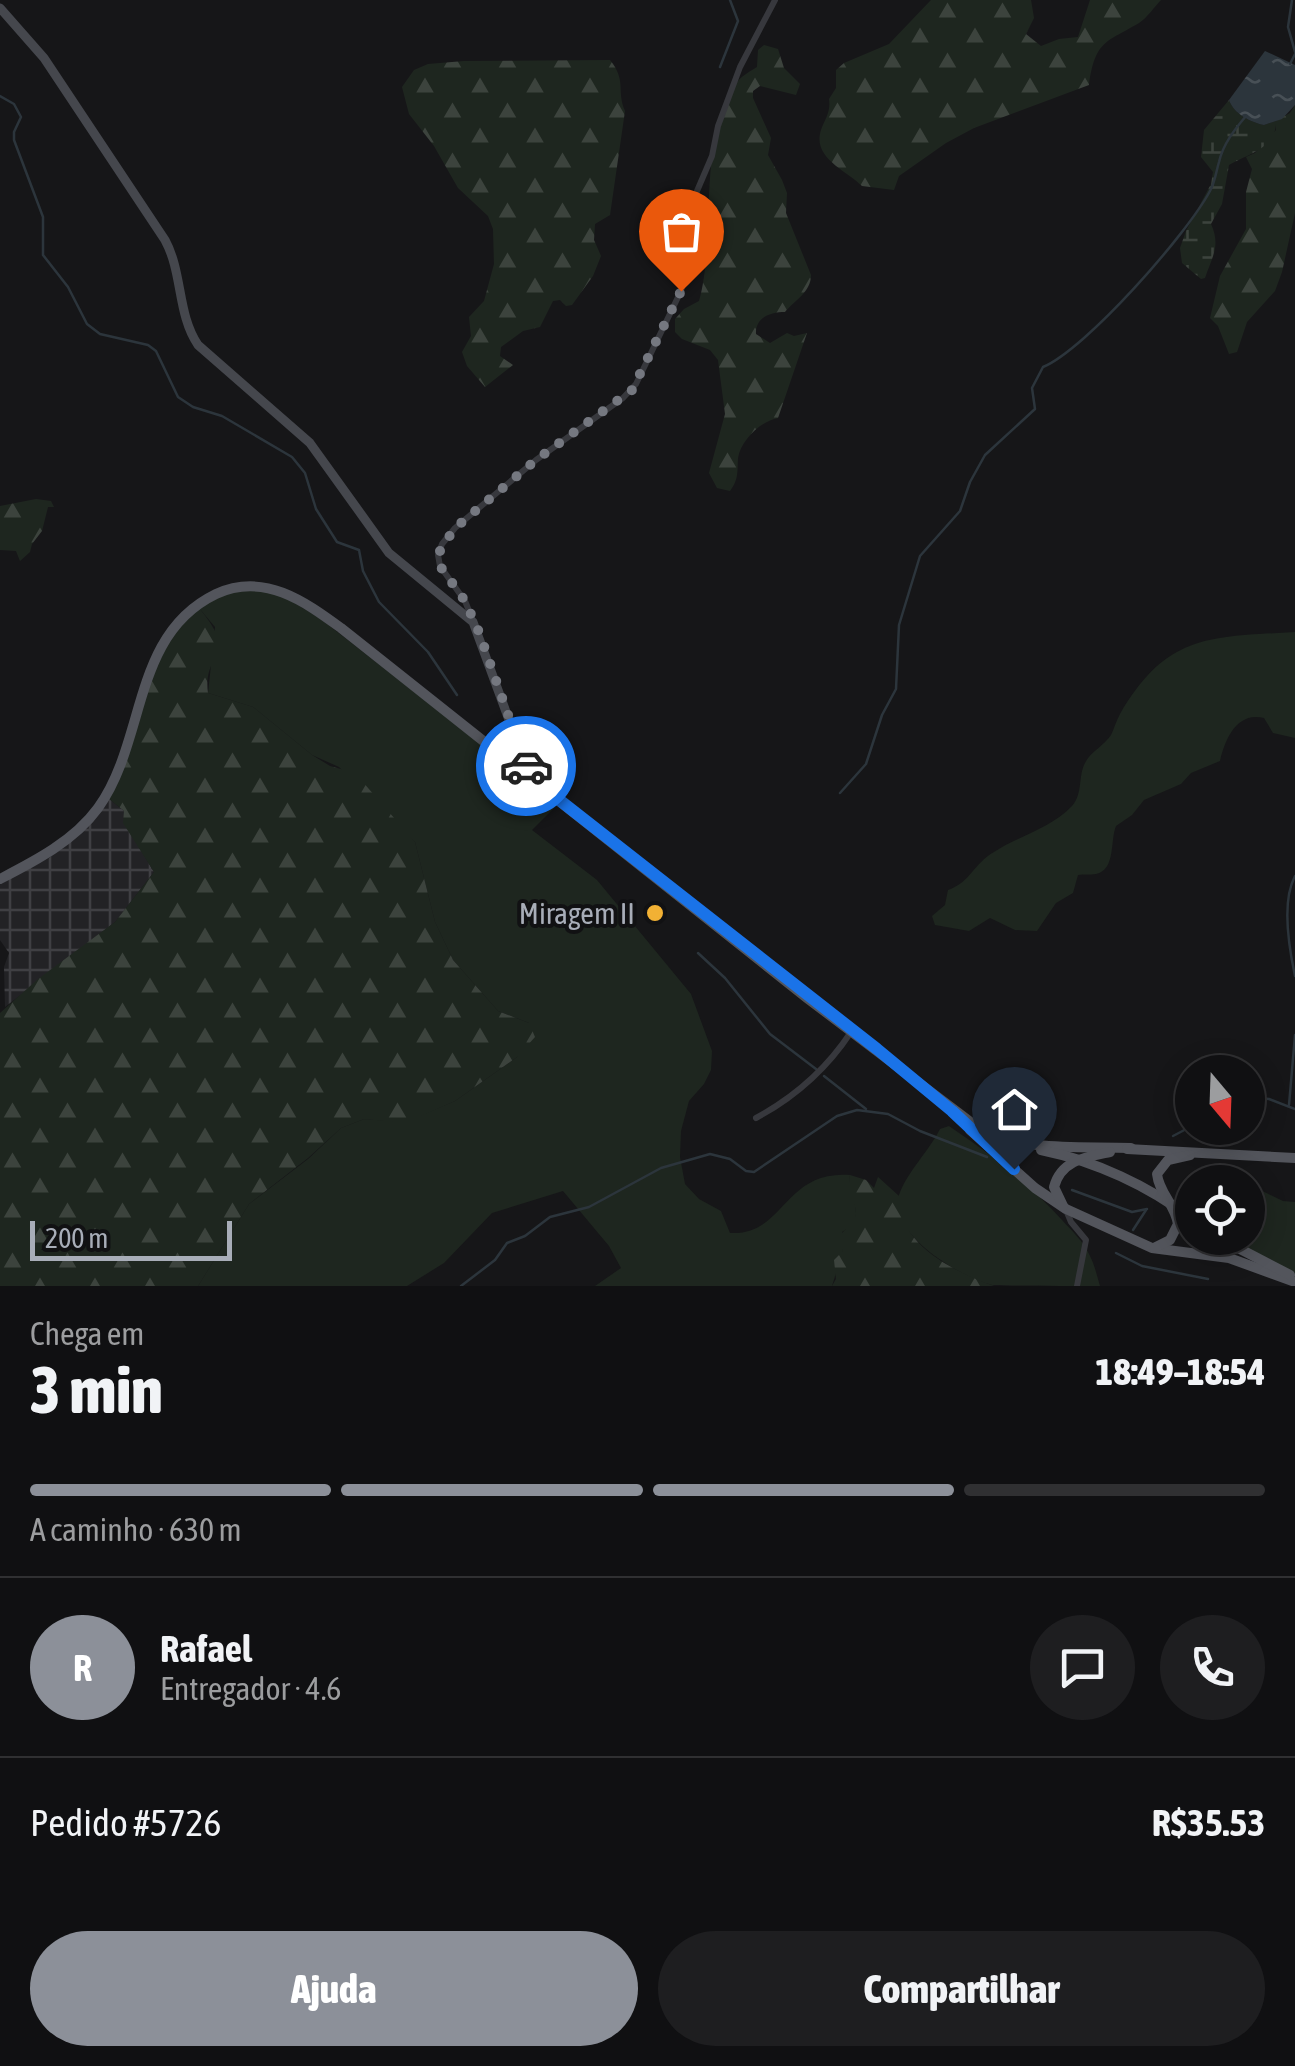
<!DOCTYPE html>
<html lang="pt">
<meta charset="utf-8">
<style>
body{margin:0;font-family:"Asap Condensed",sans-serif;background:#1e1e20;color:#f1f3f6;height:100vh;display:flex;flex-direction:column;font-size:38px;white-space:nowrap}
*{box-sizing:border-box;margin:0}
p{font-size:32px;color:#9c9d9f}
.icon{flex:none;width:55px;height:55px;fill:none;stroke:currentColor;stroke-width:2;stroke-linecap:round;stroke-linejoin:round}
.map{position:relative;height:1286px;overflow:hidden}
.details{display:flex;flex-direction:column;background:#101012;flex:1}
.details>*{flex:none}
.needle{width:65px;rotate:161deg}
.controls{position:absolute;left:1175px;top:1055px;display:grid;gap:20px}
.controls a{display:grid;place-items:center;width:90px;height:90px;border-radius:50%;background:#101012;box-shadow:0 5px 25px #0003,0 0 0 2px #303032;font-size:50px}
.scale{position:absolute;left:30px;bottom:25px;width:202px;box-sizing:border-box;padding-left:10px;border:5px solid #a8adb8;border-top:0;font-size:28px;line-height:35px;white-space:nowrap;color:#a8adb8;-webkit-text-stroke:8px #111113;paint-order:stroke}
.pin{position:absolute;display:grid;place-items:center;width:85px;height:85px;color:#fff;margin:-102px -42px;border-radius:50% 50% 50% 0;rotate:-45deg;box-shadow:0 0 10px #0007}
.pin .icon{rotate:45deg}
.courier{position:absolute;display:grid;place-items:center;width:100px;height:100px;margin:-50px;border:8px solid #1a73e8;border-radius:50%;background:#fff;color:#222;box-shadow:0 2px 12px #0007}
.summary em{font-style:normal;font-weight:800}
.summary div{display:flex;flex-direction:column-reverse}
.summary{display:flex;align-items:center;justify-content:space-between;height:170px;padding:0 30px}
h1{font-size:65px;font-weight:800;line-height:75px}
.bar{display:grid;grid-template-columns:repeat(4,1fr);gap:15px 10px;align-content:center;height:120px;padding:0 30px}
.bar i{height:12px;border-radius:8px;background:#303032}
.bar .active{background:#8c9099}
.bar p{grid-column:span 4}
.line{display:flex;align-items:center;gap:25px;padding:0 30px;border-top:2px solid #303032}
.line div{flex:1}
.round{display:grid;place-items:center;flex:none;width:105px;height:105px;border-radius:52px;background:#1e1e20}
.primary-button{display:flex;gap:20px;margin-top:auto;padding:20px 30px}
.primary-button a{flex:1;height:115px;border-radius:60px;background:#8c9099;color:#fff;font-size:40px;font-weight:800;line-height:115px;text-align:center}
.primary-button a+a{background:#1e1e20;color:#f1f3f6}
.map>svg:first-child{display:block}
</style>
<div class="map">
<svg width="1295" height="1286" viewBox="0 0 1295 1286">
<defs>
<pattern id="industrial-grid" width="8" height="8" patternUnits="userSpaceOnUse" patternTransform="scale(2.5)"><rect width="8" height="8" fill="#222225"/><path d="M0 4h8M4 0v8" fill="none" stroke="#3f3f43"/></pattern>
<pattern id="forest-firs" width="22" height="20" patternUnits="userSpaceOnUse" patternTransform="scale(2.5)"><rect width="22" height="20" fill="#1e261f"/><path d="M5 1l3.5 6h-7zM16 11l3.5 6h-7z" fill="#3c433d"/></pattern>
<pattern id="wetland-marsh" width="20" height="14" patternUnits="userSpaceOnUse" patternTransform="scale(2.5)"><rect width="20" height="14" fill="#1e261f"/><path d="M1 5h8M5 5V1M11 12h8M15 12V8" fill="none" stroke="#3c433d"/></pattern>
<pattern id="water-ripples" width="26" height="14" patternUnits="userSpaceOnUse" patternTransform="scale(2.5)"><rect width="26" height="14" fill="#2c353c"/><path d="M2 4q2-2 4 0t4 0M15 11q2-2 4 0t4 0" fill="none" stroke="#485056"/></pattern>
</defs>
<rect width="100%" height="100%" fill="#161618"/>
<!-- industrial -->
<path fill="url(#industrial-grid)" d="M108,798L124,811V823L154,872L115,922L5,1007L4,967L9,953L0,940V884L49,858L69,843Z"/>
<!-- grass -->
<g fill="#1e261f">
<path d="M238,589L274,590L322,620L558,804L532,830L597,880L691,994L712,1051L711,1070L704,1084L689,1101L681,1131L680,1157L685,1184L699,1199L721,1211L730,1233C785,1236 783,1170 850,1175C847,1196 870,1219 842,1232L843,1251L832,1286H595L621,1268L609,1246L563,1191L492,1213L444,1263L407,1286H198L249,1204L308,1159L341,1128L364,1119L405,1122L455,1101L517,1057L529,1023L498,1011L453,960L435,922L415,842L339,767L312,755L253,707L208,693L215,627L198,607Z"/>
<path d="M1295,632V738L1273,733L1264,718C1237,711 1225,739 1220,761L1191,773L1181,784L1144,800L1132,815L1116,826C1110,840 1116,870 1096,874C1090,875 1084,874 1078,875L1073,893L1056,903L1037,931L1015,930L990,918L969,931L935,925L932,916L945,905L948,890C971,882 973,864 994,852C1019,836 1051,828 1072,806C1083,794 1078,776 1085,763C1091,751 1104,746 1111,735C1114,729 1116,721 1120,714C1167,633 1211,637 1295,632Z"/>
<path d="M949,1126C992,1155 1026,1181 1062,1220C1072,1231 1084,1242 1090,1256C1095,1266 1097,1276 1100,1286C1070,1286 1020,1286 992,1285C962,1278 886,1233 899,1195C907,1172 929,1151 940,1129Z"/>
<path d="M1248,1184L1283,1201L1295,1202V1274L1228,1238H1248Z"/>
</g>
<!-- forest -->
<g fill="url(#forest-firs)">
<path d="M931,0H1031L1034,18L1026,34L1041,46L1059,39L1078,37L1090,0H1161C1155,6 1147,18 1139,23C1107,42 1095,40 1089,85L974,128L946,143L899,176L894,190L862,186C846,170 812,158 821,130C825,119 831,112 829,99L836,88V70L844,63L889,44Z"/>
<path d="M764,45L778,49L784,68L800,84L796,95L760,86L753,91V98L771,138L768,155L782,180L787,193L786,213L811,275C811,292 795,300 785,312C771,312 755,317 756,334L770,343L787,333L794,336L807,333L778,418C761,421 741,440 738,458C737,472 739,479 730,491L717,488L709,473L725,414L718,360L710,350L682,339L675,332V319L684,309L699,301C717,239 696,133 738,81C743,75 751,71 757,67L758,50Z"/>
<path d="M610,60C627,81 616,90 625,111L610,215L595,224L594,240L601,256L593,276L572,305L566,306L560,300L553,301L540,327L523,331L501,347L500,356L513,365L485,387L467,366L462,352L471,336L469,317L484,301L494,264L493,229L488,216L458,188L434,146L409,114L402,87L414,70L428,64L464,61Z"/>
<path d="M1295,105V213L1282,272L1275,291L1247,322L1237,352L1229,354L1218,326L1210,318L1220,276L1246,229V192L1252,169L1246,157L1255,153L1276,130V121L1290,113Z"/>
<path d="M36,499L51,501L54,507H48L42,531L32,544L30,552L20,561L16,551L0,550V506Z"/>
<path d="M198,607C241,657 202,651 208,693L253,707L312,755L330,766L355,773L415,842L435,922L453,960L498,1011L529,1023L535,1037L517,1057L455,1101L405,1123L364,1119L341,1128L308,1158L249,1204L198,1286H0V1013L38,979L115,922L154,872L123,823L124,811L108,798L164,646Z"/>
<path d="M850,1175L866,1180L874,1188L878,1177L899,1196C897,1244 955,1272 994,1286H832L836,1279L834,1260L843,1251L838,1236C873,1210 845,1206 850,1175Z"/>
</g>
<!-- wetland -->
<path fill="url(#wetland-marsh)" d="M1229,100C1234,114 1250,122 1264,125L1276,121C1277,148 1248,154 1229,165L1222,204L1211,224C1221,246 1212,257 1205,278L1201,279L1182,263L1180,248L1186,231L1211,184L1213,172L1201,157L1204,130Z"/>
<!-- water -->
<path fill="url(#water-ripples)" d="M1265,51L1295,65V105L1282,119L1264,125C1250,122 1234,114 1229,100Z"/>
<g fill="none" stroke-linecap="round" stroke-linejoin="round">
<!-- stream -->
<g stroke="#2c353c" stroke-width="2.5">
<path d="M1292,0L1288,27L1295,52"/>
<path d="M1290,64L1295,54"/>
<path d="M720,67L738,21L730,0"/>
<path d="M0,96L14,104L21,117L14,132V140L43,217V255L68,287L87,324L100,334L148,345L156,351L178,397L193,407L222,416L292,457L305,473L316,509L337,542L359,550L363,571L379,602L428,652L457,695"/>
<path d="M840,793L866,764L882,715L896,689L899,625L920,556L960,511L970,482L985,455L1035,409L1032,388L1043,367C1086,349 1187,234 1210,191C1215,182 1216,172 1219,162C1223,144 1235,129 1246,116"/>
<path d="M1295,876C1281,902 1289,948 1295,976"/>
<path d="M698,953L725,978L770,1034L816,1069"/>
<path d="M824,1076L866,1109"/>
<path d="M1248,1097L1269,1099L1295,1109"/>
<path d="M1289,1105L1295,1035"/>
<path d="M1173,1136L1192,1126"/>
<path d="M1072,1190L1132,1212L1147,1209"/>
<path d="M1133,1230L1146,1210"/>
<path d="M1116,1253L1142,1266L1208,1279"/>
<path d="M461,1286L495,1260L507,1243L525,1236L550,1217L589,1207L661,1168L710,1154L730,1159L746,1171L754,1172L837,1116L857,1110L888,1114L920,1131L987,1157"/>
</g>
<!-- street -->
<g stroke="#37383d" stroke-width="6">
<path d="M472,618L465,601L440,566L438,555L442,544L455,528L536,460L623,398L636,384L681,291L688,266L697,191L712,156L718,126L740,67L775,0"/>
<path d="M756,1118C795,1097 826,1070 851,1032"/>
<path d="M1066,1210L1071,1222L1086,1240L1077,1286"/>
</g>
<!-- secondary -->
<path stroke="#45474d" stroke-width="9" d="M0,8L44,58L165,240C183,273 177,314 198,345L310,443L389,553L473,622L530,777"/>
<!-- primary -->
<g stroke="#53555c" stroke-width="10">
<path d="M0,879C35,861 74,841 98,808C147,740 131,635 216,594C264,572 304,601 341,628L807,998L981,1130C1026,1152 1082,1146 1131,1148"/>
<path d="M970,1130L1035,1188L1066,1209L1152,1248L1229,1258L1295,1282"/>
<path d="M1127,1149L1295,1158"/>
<path d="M1041,1150C1095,1161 1149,1186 1192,1219"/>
<path d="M1063,1206L1054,1187C1061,1160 1086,1157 1110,1152"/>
<path d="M1219,1238L1290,1275"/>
<path d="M1154,1248L1170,1240L1178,1224C1175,1204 1159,1193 1157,1174L1168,1160L1190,1155"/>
</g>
</g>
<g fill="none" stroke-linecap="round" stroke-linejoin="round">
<!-- done -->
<path stroke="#757880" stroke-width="10" stroke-dasharray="0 18" d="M526,766L479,632L465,601L440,566V550L455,528L536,460L632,390L681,291"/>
<!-- route -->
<path stroke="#1a73e8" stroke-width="12" d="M526,766L530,777L877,1049L952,1111L1014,1169"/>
</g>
<!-- markers -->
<circle fill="#f2b134" stroke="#111113" stroke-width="4" cx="655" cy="913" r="10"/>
<g text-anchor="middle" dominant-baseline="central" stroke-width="8" stroke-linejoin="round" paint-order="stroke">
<!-- poi labels -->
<g font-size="30" fill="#a8adb8" stroke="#111113" text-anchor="end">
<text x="635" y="913">Miragem II</text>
</g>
</g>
</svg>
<div class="controls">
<a><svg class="needle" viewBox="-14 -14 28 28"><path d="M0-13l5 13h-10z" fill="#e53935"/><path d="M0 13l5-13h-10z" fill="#9c9d9f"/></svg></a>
<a><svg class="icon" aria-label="locate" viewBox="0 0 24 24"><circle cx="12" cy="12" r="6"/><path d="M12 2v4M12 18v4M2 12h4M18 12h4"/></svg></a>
</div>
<div class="scale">200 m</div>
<div class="pin" style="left:681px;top:291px;background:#ea580c"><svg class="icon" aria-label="bag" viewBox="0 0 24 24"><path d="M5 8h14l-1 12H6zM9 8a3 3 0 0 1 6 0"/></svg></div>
<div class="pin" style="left:1014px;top:1169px;background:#1f2937"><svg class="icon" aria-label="home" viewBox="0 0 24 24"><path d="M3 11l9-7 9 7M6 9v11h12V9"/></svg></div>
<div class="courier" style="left:526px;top:766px"><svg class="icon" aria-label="car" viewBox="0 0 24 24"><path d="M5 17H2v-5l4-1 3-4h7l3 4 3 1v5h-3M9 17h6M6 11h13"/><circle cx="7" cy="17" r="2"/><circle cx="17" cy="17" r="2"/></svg></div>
</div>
<section class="details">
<div class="summary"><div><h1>3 min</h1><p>Chega em</p></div><em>18:49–18:54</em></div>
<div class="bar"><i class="active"></i><i class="active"></i><i class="active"></i><i></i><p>A caminho · 630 m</p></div>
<div class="line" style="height:180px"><b class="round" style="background:#8c9099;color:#fff">R</b><div><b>Rafael</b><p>Entregador · 4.6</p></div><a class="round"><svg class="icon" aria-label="chat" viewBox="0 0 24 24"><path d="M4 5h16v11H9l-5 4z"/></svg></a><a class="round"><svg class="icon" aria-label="phone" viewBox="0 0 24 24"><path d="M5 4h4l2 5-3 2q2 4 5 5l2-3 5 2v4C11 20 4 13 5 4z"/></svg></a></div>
<div class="line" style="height:130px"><div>Pedido #5726</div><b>R$35.53</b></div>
<div class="primary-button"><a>Ajuda</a><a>Compartilhar</a></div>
</section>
